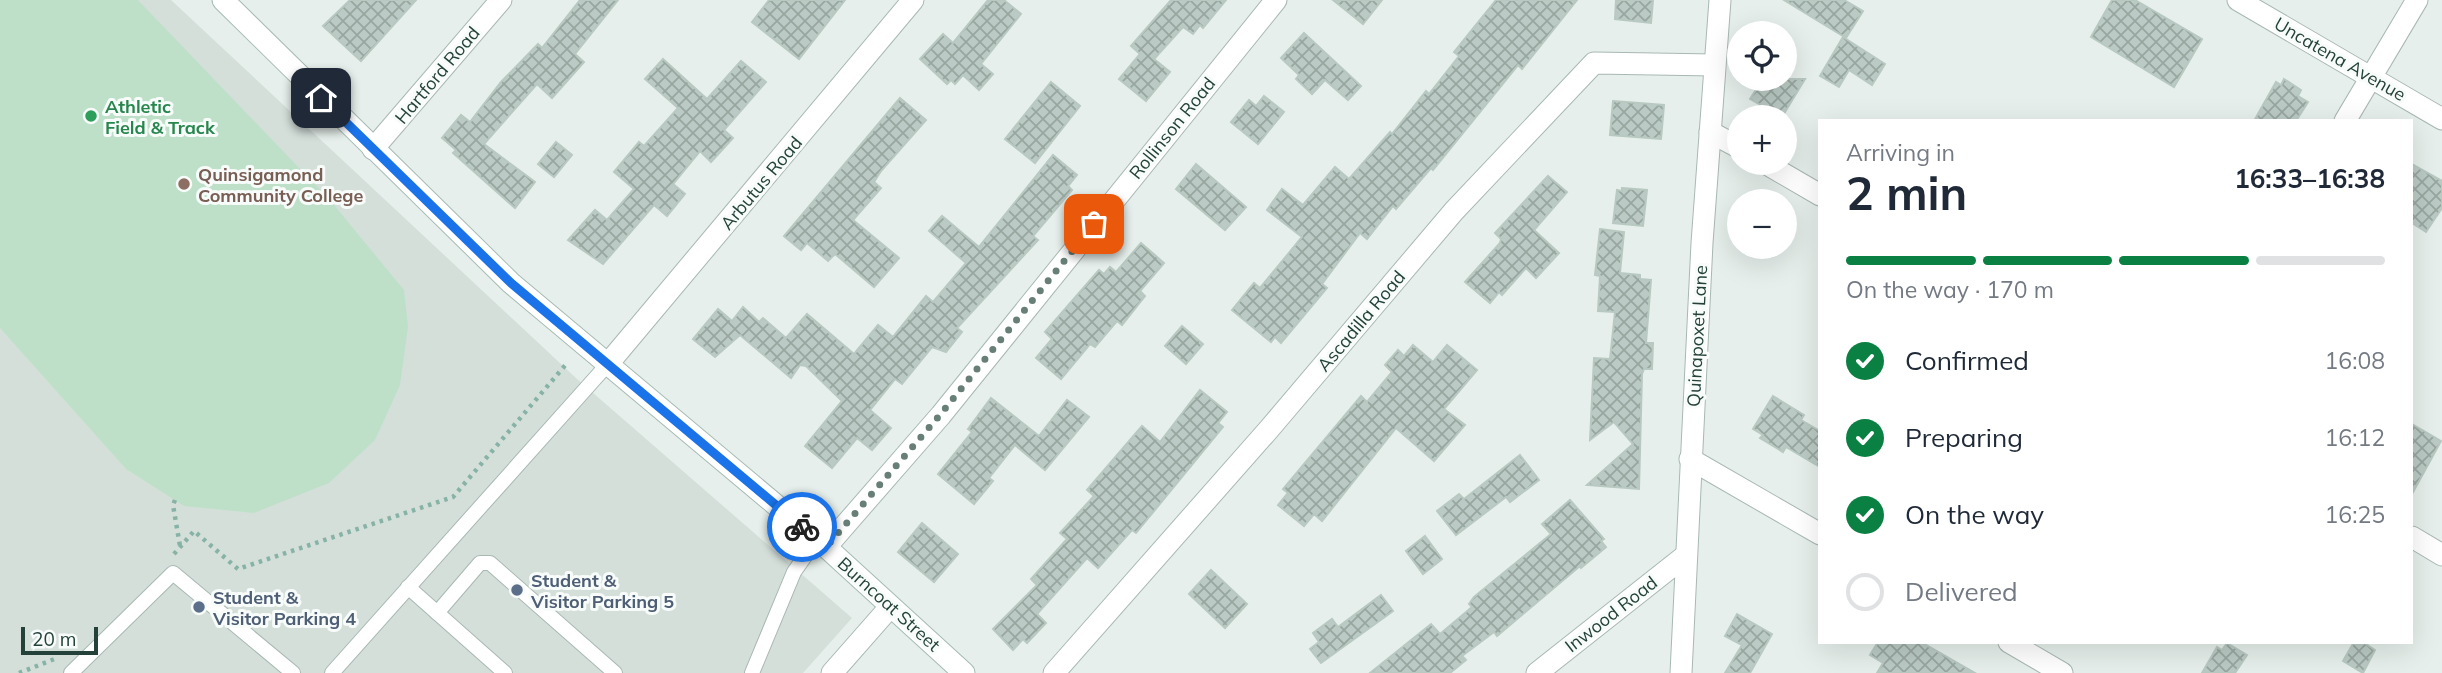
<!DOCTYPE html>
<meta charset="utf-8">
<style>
body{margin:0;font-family:Mulish,sans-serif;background:#f2f2f3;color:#1f2937;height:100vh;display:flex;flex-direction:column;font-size:26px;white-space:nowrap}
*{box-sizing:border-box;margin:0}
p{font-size:23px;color:#747a83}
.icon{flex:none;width:38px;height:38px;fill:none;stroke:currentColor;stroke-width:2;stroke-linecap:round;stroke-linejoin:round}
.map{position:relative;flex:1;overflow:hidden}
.drawer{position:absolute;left:1818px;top:119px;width:595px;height:525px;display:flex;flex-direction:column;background:#fff;border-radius:0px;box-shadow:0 7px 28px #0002}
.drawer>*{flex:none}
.fabs{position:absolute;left:1727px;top:21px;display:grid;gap:14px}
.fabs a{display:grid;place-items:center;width:70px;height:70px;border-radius:50%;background:#fff;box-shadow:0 7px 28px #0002;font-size:35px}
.scale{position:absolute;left:21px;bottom:18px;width:77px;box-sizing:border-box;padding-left:7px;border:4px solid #24423a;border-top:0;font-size:19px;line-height:24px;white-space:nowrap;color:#24423a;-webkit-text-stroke:5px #f7fbf9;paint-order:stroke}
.pin{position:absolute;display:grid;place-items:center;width:60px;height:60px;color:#fff;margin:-30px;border-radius:14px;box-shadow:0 4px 10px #0006}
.courier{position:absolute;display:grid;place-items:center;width:70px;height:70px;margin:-35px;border:5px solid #1a73e8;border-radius:50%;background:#fff;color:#222;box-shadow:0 2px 9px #0007}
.summary em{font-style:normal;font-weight:700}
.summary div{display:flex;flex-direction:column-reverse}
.summary{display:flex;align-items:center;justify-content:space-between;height:119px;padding:0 28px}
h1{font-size:46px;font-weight:700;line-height:52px}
.bar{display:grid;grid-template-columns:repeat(4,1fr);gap:10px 7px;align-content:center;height:84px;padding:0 28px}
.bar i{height:9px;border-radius:5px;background:#e0e1e3}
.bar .active{background:#0b8043}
.bar p{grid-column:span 4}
ol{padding:0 28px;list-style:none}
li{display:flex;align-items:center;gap:21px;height:77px}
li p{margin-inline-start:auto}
li .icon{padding:7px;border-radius:50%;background:#0b8043;color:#fff;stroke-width:4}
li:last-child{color:#747a83}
li i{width:38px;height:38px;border:4px solid #e0e1e3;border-radius:50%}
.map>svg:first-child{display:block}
</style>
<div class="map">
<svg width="2442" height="673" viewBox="0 0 2442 673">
<defs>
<pattern id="building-cross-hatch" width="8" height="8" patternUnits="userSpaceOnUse" patternTransform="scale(1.75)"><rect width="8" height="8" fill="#bbcac4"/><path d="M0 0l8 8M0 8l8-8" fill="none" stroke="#98a6a0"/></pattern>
</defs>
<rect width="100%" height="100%" fill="#e6efeb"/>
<!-- built -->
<path fill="#d4dfda" d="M0,0H171L577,379L852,618L803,673H0Z"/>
<!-- park -->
<path fill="#bfe0c8" d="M0,0H138L330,200L404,290L408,327L400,385L375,440L329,483L254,513L184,506L126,469L0,328Z"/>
<!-- building -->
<g fill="url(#building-cross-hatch)" stroke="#b8c9c2" stroke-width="2">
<path d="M350,0H416L361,61L323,26Z"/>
<path d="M580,0H618L575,54L584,62L552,98L537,84L484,144L535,182L515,208L453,153L456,150L442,138L461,115L470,122L501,82L538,44L542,48Z"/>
<path d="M769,0H845L799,59L752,22Z"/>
<path d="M988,0H1004L1021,14L981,64L993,74L979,90L963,75L955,84L951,80L947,84L920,59L943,34L953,43Z"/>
<path d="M1171,0H1226L1203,28L1200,25L1193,34L1183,27L1154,59L1170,72L1146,101L1119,79L1140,54L1131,46Z"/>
<path d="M1333,0H1382L1363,24Z"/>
<path d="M1496,0H1577L1522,69L1518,65L1433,170L1431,168L1396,209L1393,206L1367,239L1360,233L1322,284L1327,288L1281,343L1275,337L1271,342L1232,310L1254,283L1260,288L1302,237L1267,210L1282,189L1303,205L1335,167L1349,179L1390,132L1392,134L1426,91L1429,94L1459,56L1454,52Z"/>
<path d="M1616,0H1653L1651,23L1615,19Z"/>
<path d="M1784,0H1844L1863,11L1846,38Z"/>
<path d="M2112,0H2135L2202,39L2174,87L2091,37Z"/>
<path d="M1304,33L1361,86L1348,100L1325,80L1312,94L1296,79L1299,75L1281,58Z"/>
<path d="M1843,37L1885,64L1872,85L1849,70L1839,87L1820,76Z"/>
<path d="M663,59L707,99L741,61L766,82L724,130L733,138L711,162L700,151L673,184L685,194L667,216L654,205L603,264L568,240L595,210L607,220L634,189L614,172L639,142L644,146L678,108L645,79Z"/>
<path d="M1763,79H1805L1782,117L1750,99Z"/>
<path d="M2284,79L2301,90L2298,96L2308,102L2296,121H2254L2276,82L2281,85Z"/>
<path d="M1051,82L1080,106L1035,163L1005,139Z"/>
<path d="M1264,96L1284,112L1258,144L1231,122L1249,100L1256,106Z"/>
<path d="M900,98L926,120L881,171L874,182L881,188L853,220L899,258L874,287L835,254L828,261L807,243L801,250L784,236Z"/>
<path d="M1613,101L1664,105L1661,139L1610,135Z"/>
<path d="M556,142L572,155L554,177L538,164Z"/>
<path d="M1053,155L1077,175L1068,186L1072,190L1033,236L1038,240L957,328L962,332L946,352L932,347L902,384L895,379L870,410L891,428L872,450L857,438L832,468L805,446L842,401L806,366L800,365L791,378L740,335L715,357L693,339L718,309L732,321L743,307L759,322L763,318L786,338L807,314L854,354L878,325L893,337L926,296L933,302L966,263L929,231L942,216L979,247Z"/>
<path d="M1196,164L1246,207L1225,230L1176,189Z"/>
<path d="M2412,164L2442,181V208L2426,232L2412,223Z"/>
<path d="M1548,176L1567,192L1534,230L1559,253L1536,278L1526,268L1502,295L1499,292L1490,303L1465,282L1500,243L1501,239L1495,233Z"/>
<path d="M1622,188L1647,190L1643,226L1613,223L1617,190L1622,191Z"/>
<path d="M1600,229L1624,232L1620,273L1640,275V279L1651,280L1646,343H1653L1652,369H1644L1642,374L1639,489L1587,485L1633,444L1614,422L1590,440L1594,358L1610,359L1615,312L1598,311L1600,276L1595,275Z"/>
<path d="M1141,243L1164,263L1140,291L1145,296L1122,325L1117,321L1095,347L1090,344L1061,379L1036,358L1052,339L1045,332L1099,270L1104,274L1110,267L1116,272Z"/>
<path d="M1182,326L1203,344L1186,364L1165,346Z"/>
<path d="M1413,345L1433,362L1447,345L1477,370L1444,409L1465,425L1434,461L1396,428L1322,521L1314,514L1304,526L1278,505L1288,493L1283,489L1361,396L1367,402L1392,372L1385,365L1398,350L1404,356Z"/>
<path d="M1200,390L1227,412L1218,423L1223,427L1136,533L1132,530L1098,568L1087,558L1037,614L1046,623L1027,643L1023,639L1013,650L993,629L1037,585L1031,579L1067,539L1060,533L1094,496L1087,490L1142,426L1160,442Z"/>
<path d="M1773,396L1804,415L1801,420L1820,431V467L1786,447L1783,452L1760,438L1763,435L1753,429Z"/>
<path d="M991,398L1039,436L1067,400L1089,417L1045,470L1015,445L989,478L993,481L974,504L938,474L972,432L968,429Z"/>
<path d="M2412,424L2441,441L2412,494Z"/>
<path d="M1520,455L1539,480L1510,502L1506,497L1456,535L1437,511L1459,494L1464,499Z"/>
<path d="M1570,500L1604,539L1601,541L1606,547L1581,568L1580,566L1497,636L1494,632L1462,656L1466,660L1450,673H1370L1431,624L1440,634L1472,607L1469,604L1474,597L1551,534L1542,524Z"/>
<path d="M922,523L958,554L934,582L898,552Z"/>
<path d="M1425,536L1442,559L1423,574L1406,551Z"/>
<path d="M1211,570L1247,604L1225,628L1189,594Z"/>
<path d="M1381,595L1393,611L1321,663L1310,649L1319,642L1313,633L1332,619L1338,627Z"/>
<path d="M1737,614L1772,634L1750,673H1725L1742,645L1725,636Z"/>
<path d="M1878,642H1921L1975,673H1877L1883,663L1870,655Z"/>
<path d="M2354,642H2363L2375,650L2363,673L2343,661Z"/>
<path d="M2227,643L2247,655L2235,673H2202L2217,647L2222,650Z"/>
</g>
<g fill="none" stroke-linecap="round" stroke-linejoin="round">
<!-- service casing -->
<g stroke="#a8b8b2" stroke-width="16">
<g id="service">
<path d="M408,587L505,673"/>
<path d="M437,613L480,563H490L615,673"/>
<path d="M71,673L173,573L293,673"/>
<path d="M332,673L607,365"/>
<path d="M752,673L794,572L817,539"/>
</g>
</g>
<!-- minor casing -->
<g stroke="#a8b8b2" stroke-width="23">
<g id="minor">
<path d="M2238,0L2442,119"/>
<path d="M2345,121L2417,0"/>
<path d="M1710,132L1740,148"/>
<path d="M373,149L501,0"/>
<path d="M1765,163L1820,195"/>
<path d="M607,365L913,0"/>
<path d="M1690,459L1820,534"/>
<path d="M2412,537L2442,555"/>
<path d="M826,547L941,415L1276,0"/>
<path d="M2009,642L2062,673"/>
<path d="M832,673L890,607"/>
<path d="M1054,673L1270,428L1454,211L1594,63L1714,65"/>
<path d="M1537,673L1685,556"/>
<path d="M1681,673L1702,243L1720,0"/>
</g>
</g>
<!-- secondary casing -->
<g stroke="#a4bbb3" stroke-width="23">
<path id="secondary" d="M223,0L511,283L826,547L964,673"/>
</g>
<!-- path -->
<g stroke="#86b3a5" stroke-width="4.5" stroke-dasharray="3.5 5" stroke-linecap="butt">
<path d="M175,500L173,505L180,546"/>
<path d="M174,554L194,531L238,569L453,497L568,362"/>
<path d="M19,673L57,658"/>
</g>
<!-- service -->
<use href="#service" stroke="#fff" stroke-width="14"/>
<!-- minor -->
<use href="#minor" stroke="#fff" stroke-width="21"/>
<!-- secondary -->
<use href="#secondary" stroke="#fff" stroke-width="21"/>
</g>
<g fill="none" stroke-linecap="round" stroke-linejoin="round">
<!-- done -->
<path stroke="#687f78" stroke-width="7" stroke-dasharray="0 12.6" d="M802,527L826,547L940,415L1094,224"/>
<!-- route -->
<path stroke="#1a73e8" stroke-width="9" d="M321,98L511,283L802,527"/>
</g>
<!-- markers -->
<circle fill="#2e9e5b" stroke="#f7fbf9" stroke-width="2.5" cx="91" cy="116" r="7"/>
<circle fill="#8d6e63" stroke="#f7fbf9" stroke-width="2.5" cx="184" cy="184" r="7"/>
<g fill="#5c6f8a" stroke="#f7fbf9" stroke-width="2.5">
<circle cx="517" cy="590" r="7"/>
<circle cx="199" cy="607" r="7"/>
</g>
<g text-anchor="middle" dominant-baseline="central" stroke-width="6" stroke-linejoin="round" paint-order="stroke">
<!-- street labels -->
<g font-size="18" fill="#24423a" stroke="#f7fbf9">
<text transform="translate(2340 59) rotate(30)">Uncatena Avenue</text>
<text transform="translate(437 75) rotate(-50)">Hartford Road</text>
<text transform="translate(1172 128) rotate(-51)">Rollinson Road</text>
<text transform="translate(761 183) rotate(-50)">Arbutus Road</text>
<text transform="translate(1361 321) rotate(-50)">Ascadilla Road</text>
<text transform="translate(1697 336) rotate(-87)">Quinapoxet Lane</text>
<text transform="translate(889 604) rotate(42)">Burncoat Street</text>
<text transform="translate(1611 614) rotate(-38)">Inwood Road</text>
</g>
<!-- leisure labels -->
<g font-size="18" font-weight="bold" fill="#27864d" stroke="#f7fbf9" text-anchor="start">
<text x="105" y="106">Athletic<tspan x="105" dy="21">Field &amp; Track</tspan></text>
</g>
<!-- education labels -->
<g font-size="18" font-weight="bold" fill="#785e54" stroke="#f7fbf9" text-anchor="start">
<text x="198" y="174">Quinsigamond<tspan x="198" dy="21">Community College</tspan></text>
</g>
<!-- service labels -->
<g font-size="18" font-weight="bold" fill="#4e5e75" stroke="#f7fbf9" text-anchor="start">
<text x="531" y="580">Student &amp;<tspan x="531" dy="21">Visitor Parking 5</tspan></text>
<text x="213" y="597">Student &amp;<tspan x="213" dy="21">Visitor Parking 4</tspan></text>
</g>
</g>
</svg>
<div class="fabs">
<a><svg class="icon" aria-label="locate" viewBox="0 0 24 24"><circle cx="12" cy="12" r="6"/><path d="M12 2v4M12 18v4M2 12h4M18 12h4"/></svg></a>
<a>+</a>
<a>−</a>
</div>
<div class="scale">20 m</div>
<div class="pin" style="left:1094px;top:224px;background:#ea580c"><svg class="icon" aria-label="bag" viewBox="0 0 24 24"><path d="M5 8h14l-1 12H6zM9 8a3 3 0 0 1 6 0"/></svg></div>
<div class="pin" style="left:321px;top:98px;background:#1f2937"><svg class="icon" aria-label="home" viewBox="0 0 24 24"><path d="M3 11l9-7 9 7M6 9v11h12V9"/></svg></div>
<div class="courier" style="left:802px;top:527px"><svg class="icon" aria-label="bike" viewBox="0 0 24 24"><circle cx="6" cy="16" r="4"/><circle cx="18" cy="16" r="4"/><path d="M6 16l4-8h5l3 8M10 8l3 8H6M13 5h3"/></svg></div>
<section class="drawer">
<div class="summary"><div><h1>2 min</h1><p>Arriving in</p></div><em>16:33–16:38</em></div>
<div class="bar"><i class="active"></i><i class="active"></i><i class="active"></i><i></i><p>On the way · 170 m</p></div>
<ol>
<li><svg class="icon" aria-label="check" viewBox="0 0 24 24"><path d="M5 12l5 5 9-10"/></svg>Confirmed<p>16:08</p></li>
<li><svg class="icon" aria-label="check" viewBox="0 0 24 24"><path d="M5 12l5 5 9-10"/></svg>Preparing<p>16:12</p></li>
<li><svg class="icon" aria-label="check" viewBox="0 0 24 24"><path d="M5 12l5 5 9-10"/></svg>On the way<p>16:25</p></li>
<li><i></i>Delivered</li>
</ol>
</section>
</div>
